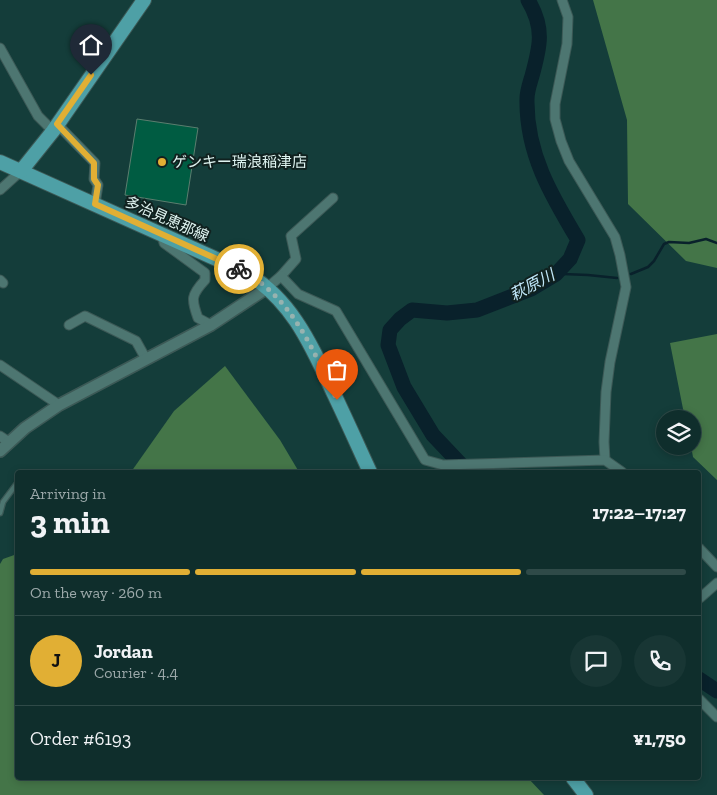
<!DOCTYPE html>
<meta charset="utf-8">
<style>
body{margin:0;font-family:"Zilla Slab","Noto Sans JP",serif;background:#183634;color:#f1f3f6;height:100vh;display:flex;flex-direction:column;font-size:19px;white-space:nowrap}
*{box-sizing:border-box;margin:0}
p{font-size:16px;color:#9ba8a9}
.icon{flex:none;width:28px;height:28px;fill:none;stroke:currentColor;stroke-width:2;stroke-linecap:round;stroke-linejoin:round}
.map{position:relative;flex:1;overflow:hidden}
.details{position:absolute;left:15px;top:470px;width:686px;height:310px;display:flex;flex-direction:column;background:#0f2e2c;border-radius:5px;box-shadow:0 2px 8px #0003,0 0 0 1px #2f4a48}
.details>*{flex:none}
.tools{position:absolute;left:656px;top:410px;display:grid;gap:10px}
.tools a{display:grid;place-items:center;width:45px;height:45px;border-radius:50%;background:#0f2e2c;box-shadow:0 2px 8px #0003,0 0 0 1px #2f4a48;font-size:25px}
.pin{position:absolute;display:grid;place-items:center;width:42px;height:42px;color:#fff;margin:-51px -21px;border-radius:50% 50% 50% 0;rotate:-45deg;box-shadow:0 0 5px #0007}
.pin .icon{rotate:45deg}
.courier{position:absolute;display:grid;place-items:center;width:50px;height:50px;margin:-25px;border:4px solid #e1af34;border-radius:50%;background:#fff;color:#222;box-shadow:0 1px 6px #0007}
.headline em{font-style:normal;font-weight:700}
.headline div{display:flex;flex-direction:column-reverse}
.headline{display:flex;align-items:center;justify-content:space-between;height:85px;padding:0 15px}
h1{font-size:32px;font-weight:700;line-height:38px}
.bar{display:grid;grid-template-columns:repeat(4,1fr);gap:8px 5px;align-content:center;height:60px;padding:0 15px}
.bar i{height:6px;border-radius:4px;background:#2f4a48}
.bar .on{background:#e1af34}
.bar p{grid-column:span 4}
.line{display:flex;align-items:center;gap:12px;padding:0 15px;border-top:1px solid #2f4a48}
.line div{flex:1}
.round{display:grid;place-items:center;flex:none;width:52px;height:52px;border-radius:26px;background:#183634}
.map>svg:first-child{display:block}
</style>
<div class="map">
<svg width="717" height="795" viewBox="0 0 717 795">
<rect width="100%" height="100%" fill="#143d3a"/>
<!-- forest -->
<g fill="#447548">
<path d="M593,0H717V268L686,261L628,204L627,120Z"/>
<path d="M717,334V480L693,457L691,446H692V419H685L670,343Z"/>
<path d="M225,366L280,440L299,472H131L174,411Z"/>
<path d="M17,554L18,778H528L544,795H0V564L3,559Z"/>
</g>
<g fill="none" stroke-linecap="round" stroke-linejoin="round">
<!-- stream -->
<g stroke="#09212b" stroke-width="2.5">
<path d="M559,270L563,274L588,275L617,278"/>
<path d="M631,274L648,267L654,261L664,244L669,242L689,243L706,239L717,243"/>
</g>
<!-- river -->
<g stroke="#09212b" stroke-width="15">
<path d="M468,472L433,435L404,387L388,345L390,330L400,319L412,310L447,313L477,310L531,289L556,274L570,259L578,240C551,195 526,153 527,99C527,91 530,83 532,76C540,47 545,28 528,0"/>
<path d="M699,679L717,691"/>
</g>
</g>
<!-- building -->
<path fill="#005c42" stroke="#5b7e6f" d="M137,119L198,128L186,205L125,195Z"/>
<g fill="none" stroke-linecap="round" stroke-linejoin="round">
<!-- service casing -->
<g stroke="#3c5956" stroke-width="7">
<path id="service" d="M0,513L3,502L18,482"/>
</g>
<!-- minor casing -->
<g stroke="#3c5956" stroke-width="11">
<g id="minor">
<path d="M562,0L568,17L567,44L555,104V119L561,141L569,161L615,237L620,255L626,287L610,362L606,392L604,442L605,460"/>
<path d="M0,48L38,116L53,131"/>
<path d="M57,124L95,163L94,179L98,185L95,204"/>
<path d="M0,190L21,171"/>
<path d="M162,235L164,243L205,273V280C191,295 191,299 198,318L211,325"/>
<path d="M281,276L296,259L291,236L333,198"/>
<path d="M0,280L3,283"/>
<path d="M267,288L281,276L298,294L336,311L425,460L443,465L605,460L622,472"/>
<path d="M69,325L85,316L136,341L146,359"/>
<path d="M0,365L59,405"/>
<path d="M0,436L9,442"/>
<path d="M699,548L717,567"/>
<path d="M700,598L717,583"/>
<path d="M699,699L717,717"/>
</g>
</g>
<!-- tertiary casing -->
<g stroke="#3c5956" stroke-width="14">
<path id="tertiary" d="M0,451L25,428L59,405L211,325L267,288"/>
</g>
<!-- primary casing -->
<g stroke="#3c5956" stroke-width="16">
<g id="primary">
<path d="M0,162L241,270C290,296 311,344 333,392C346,419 358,446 370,472"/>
<path d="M21,171L53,131L144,0"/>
<path d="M573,778L586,795"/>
</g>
</g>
<!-- service -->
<use href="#service" stroke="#4d7671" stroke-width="4.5"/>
<!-- minor -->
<use href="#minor" stroke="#4d7671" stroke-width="9"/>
<!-- tertiary -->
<use href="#tertiary" stroke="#4d7671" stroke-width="11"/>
<!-- primary -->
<use href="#primary" stroke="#4ea0a6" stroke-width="14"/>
</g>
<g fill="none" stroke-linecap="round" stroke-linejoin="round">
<!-- done -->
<path stroke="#97b3b0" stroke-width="5" stroke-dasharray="0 9" d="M239,269C292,296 313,350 337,400"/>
<!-- route -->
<path stroke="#e1af34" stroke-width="6" d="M91,75L57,124L94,163V179L98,185L95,204L239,269"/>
</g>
<!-- markers -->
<circle fill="#e1af34" stroke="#10211f" stroke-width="2" cx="162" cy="162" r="5"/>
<g text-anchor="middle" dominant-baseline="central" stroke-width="4" stroke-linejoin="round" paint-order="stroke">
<!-- poi labels -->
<g font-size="15" fill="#def3f0" stroke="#10211f" text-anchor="start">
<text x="172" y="162">ゲンキー瑞浪稲津店</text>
</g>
<!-- street labels -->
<g font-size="15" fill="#def3f0" stroke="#10211f">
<text transform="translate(167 219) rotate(24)">多治見恵那線</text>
</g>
<!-- water labels -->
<g font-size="16" font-style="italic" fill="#c1e8fa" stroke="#10211f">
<text transform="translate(532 285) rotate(-28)">萩原川</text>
</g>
</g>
</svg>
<div class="tools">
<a><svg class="icon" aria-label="layers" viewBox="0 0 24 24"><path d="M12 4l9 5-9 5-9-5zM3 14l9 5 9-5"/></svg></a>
</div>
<div class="pin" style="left:337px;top:400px;background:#ea580c"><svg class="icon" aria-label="bag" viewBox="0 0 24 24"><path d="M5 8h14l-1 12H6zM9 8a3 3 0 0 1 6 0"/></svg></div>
<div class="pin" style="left:91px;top:75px;background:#1f2937"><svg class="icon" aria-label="home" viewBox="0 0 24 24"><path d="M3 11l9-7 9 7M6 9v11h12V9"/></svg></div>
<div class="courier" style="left:239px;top:269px"><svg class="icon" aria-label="bike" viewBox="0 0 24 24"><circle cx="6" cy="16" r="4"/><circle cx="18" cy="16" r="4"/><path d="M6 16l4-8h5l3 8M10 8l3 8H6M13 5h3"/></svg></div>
<section class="details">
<div class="headline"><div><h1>3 min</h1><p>Arriving in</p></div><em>17:22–17:27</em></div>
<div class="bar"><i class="on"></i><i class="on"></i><i class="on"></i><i></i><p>On the way · 260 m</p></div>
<div class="line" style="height:90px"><b class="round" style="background:#e1af34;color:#111">J</b><div><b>Jordan</b><p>Courier · 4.4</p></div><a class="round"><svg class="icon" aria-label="chat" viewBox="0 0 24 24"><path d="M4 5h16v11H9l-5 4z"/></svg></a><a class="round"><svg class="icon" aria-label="phone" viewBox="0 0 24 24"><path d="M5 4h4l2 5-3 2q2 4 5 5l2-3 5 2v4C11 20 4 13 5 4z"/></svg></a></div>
<div class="line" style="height:65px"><div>Order #6193</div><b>¥1,750</b></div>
</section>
</div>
